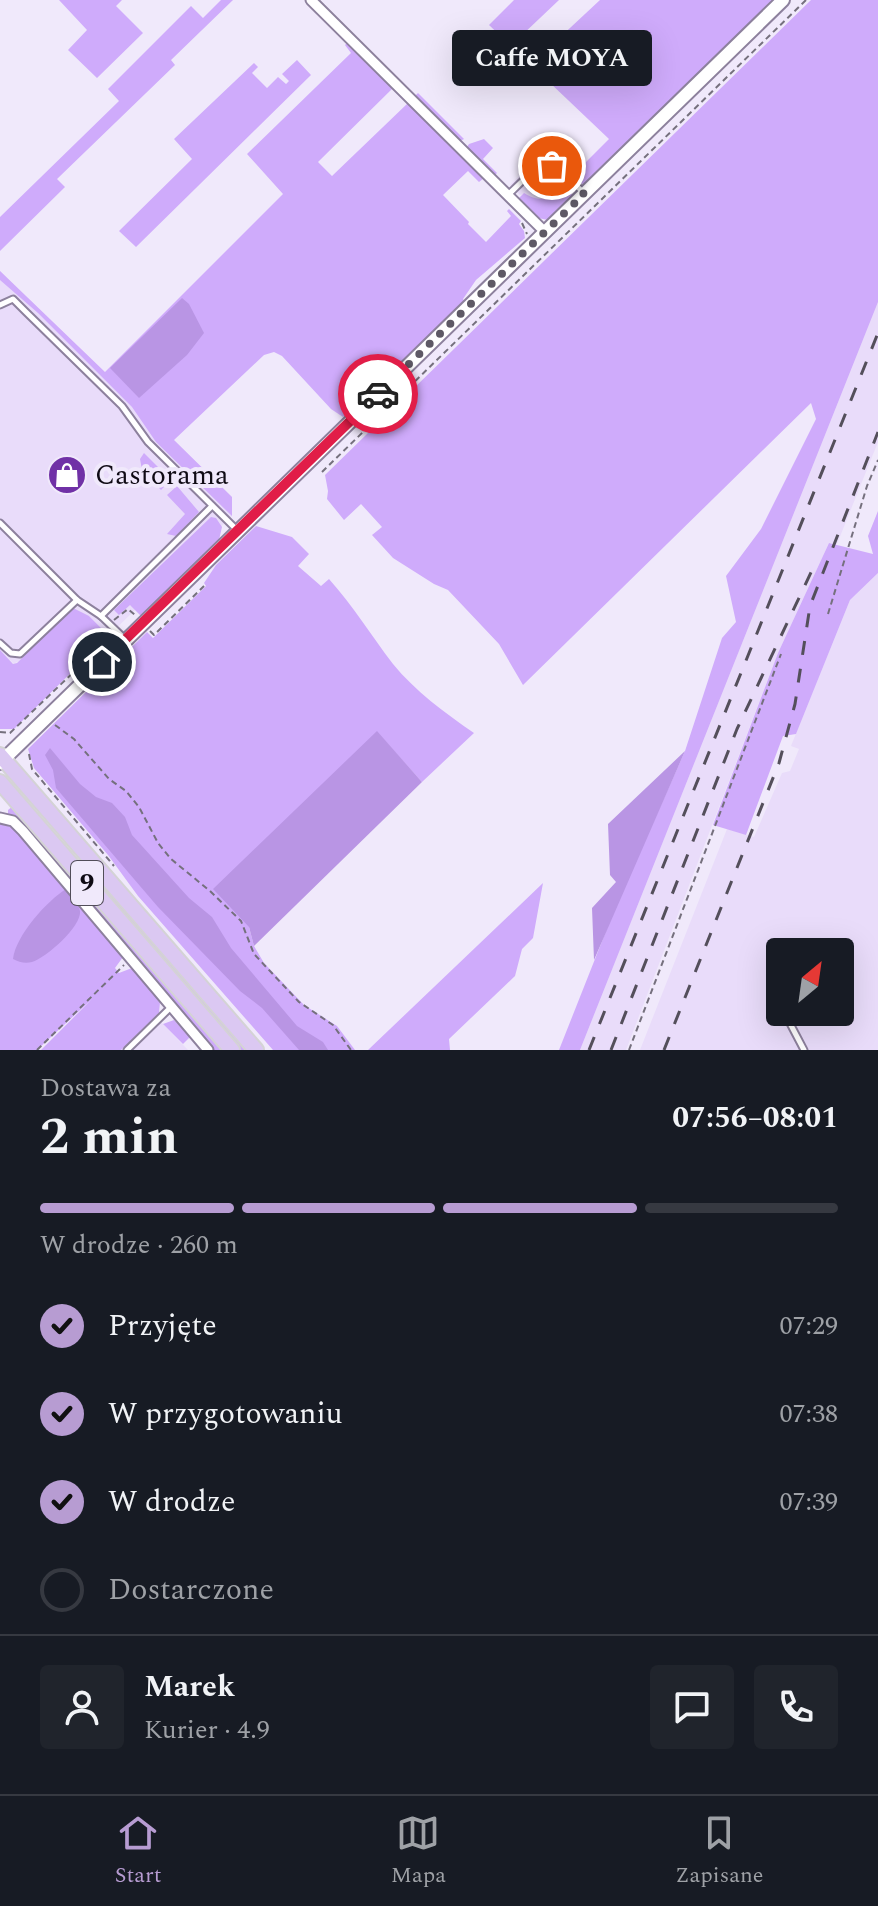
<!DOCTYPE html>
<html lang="pl">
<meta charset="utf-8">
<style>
body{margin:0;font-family:Spectral,serif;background:#20242c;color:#f1f3f6;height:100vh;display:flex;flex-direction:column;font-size:30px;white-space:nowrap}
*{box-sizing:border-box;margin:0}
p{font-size:26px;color:#9ea1a6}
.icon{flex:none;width:44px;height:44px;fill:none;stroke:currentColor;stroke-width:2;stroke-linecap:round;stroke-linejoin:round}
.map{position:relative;height:1050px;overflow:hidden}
.details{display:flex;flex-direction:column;background:#171b24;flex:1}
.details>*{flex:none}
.needle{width:52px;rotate:29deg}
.controls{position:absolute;left:766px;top:938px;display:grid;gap:16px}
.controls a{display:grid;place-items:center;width:88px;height:88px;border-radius:8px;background:#171b24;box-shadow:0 8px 32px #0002;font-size:40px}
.pin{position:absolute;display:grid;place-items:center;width:68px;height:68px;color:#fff;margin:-34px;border:4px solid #fff;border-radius:50%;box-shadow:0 2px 8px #0007}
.courier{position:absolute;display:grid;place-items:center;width:80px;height:80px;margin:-40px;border:6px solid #e11d48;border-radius:50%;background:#fff;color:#222;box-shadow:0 2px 10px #0007}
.bubble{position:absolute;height:56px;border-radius:8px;background:#171b24;box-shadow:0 8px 32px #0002;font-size:26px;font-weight:700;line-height:56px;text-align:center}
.headline em{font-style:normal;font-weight:700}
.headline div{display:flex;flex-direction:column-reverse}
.headline{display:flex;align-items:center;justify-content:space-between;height:136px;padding:0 40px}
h1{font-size:52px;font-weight:700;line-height:60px}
.bar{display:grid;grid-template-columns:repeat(4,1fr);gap:12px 8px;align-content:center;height:96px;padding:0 40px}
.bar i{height:10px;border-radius:6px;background:#363941}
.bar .active{background:#b79cd2}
.bar p{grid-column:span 4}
.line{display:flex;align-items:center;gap:20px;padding:0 40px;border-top:2px solid #363941}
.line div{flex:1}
.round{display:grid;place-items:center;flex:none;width:84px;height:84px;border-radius:8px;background:#20242c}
ol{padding:0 40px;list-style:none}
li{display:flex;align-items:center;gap:24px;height:88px}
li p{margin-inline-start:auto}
li .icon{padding:8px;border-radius:50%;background:#b79cd2;color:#111;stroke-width:4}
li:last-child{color:#9ea1a6}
li i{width:44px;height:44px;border:4px solid #363941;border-radius:50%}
.dock{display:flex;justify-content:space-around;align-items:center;height:112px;border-top:2px solid #363941;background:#171b24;font-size:22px;color:#9ea1a6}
.dock a{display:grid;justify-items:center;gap:4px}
.dock .active{color:#b79cd2}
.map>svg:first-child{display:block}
</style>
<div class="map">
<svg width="878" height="1050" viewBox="0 0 878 1050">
<rect width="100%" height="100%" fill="#f0e9fb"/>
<!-- built -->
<g fill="#e9dcfa" fill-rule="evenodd">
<path d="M558,132L587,161L545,199L535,200L525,194L520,195L510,185L544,152L542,148Z"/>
<path d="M0,271L232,497V516L105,639L106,633L89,616L14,664L0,650Z"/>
<path d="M878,302V442L837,544L829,543L778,653L626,1050H580Z"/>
<path d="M878,573V1050H640L727,829L754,837L782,773L790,771L799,749L791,746L850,600ZM780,952H840V1012H780Z"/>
<path d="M156,1017L188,1050H121Z"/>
</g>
<!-- green -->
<g fill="#cfabfb">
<path d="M59,0H122L116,6L143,33L97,78L68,50L87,30Z"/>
<path d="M221,0H233L171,60L175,65L57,179L65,187L0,251V217L119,101L108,89L191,6L203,18Z"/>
<path d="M514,0H559L520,37L541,55L600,0H776L588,182L582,184L572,176L609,139L489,25Z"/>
<path d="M811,0H878V302L580,1050H559L616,906L685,751L722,638L736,622L726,576L761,529L816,419L811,403L523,685L499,644L448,590L434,584L393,558L372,535L382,527L361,504L344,520L327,499L328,491L325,475Z"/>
<path d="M347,43L393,88L318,162L332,176L408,103L484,178L479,182L468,171L443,195L469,222L468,224L486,242L511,216L507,211L509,209L521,221L519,224L524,231L525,238L476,280L463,299L465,302L343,417L331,409L282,356L274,352L264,355L174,440L232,497V516L156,442L132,407L38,313L0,280V271L105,372L283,194L247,154L351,53L345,45Z"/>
<path d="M297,60L311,75L136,247L119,231L192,159L174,139L254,63L258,67L252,73L267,88L278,77L286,84L289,81L282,74Z"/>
<path d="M418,93L464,139L460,141L415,96Z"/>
<path d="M484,139L493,148L483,159L497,173L495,175L467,147L469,144Z"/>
<path d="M564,183L571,188L572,196L548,220L538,218L519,198L524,193C546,206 547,195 564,183Z"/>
<path d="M144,453L171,480L161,490L142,470L140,459Z"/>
<path d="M177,486L199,512L176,536L167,534L185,514L167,495Z"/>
<path d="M878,511V573L850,600L796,734L783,736L746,835L713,825L778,653L829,543L873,554L868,536Z"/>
<path d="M211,517L216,518L222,527L219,540L141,616L130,605L119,615L114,610Z"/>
<path d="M256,526L292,537L309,554L298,566L321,586L329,579C353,606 371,635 393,664C415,691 445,713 474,733L422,782L377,732L249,927L254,946L264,963L304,1005L337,1026L355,1050H273L138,896L108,855L34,768L28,749L147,632L153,638L206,586L204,583L216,565Z"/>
<path d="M73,608L89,616L106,633L105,639L14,729H0V650L13,664L17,663Z"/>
<path d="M24,798L88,871L121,903L249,1050H240L22,800Z"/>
<path d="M13,806L224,1050H213L31,830L19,819L8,816V810Z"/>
<path d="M0,824L12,827L18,832L123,957L115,968L119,973L132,968L160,1002L159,1013L121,1050H41L92,999L37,1050H0Z"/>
<path d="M543,883L533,938L522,949L515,976L449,1039L450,1050H368Z"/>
<path d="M174,1020L190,1037L183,1044L163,1024Z"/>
</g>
<!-- forest -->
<g fill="#b995e4">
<path d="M182,298L189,304L204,333L187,355L139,398L110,368Z"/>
<path d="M377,731L422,782L254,946L249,927L213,889Z"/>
<path d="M50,748L80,784L96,797L112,803L125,817L132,835L189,898L212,917L231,948L297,1026L323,1042L328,1050H299L262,1008L240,991L158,907L56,788L53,770L45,755Z"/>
<path d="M685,751L594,960L592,908L616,882L610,875L608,824Z"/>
<path d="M66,889C71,895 78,903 80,911C82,926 46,958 32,962C25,964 19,962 13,959C16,935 47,901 66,889Z"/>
</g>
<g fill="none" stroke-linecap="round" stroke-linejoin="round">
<!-- lane casing -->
<g stroke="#8d819d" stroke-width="9">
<g id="lane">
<path d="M508,195C545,159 545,155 584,193"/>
<path d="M0,305L13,299L26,312L122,406L148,442L238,531"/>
<path d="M0,523L77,600L101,616L125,639"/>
<path d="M101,616L212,506"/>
<path d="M0,643L11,653L20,654L77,600"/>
<path d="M784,1012L804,1050"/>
<path d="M127,1050L171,1007"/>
</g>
</g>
<!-- street casing -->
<g stroke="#8d819d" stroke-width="13">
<g id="street">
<path d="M311,0L545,232"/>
<path d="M0,818L13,821L23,831L208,1050"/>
</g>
</g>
<!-- secondary casing -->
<g stroke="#8d819d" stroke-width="16">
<path id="secondary" d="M0,763L783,0"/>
</g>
<!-- primary casing -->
<g stroke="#d4d3d5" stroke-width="18">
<g id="primary">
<path d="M0,755L256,1050"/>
<path d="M0,782L232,1050"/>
</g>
</g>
<!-- path -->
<g stroke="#75707d" stroke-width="2" stroke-dasharray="6 4" stroke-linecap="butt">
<path d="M522,223L527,234"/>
<path d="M322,472L806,0"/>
<path d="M828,614L867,486L878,460"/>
<path d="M114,620L128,609L135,615"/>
<path d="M150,631L154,635L204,586"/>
<path d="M55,725L74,739L109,779L126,791L139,807L158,843L171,859L210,891L241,921L254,954L299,1002L333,1025L351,1050"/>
<path d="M0,732L10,733L106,641L107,634"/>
<path d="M29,754L32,769L114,866"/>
<path d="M37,1050L124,965"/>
<path d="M629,1050L781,654"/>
</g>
<!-- lane -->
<use href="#lane" stroke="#fff" stroke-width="5"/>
<!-- street -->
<use href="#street" stroke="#fff" stroke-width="9"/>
<!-- secondary -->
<use href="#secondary" stroke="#fff" stroke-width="12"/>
<!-- primary -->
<use href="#primary" stroke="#dbc8f2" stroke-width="14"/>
<!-- rail -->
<g stroke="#544f5b" stroke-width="3" stroke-dasharray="14 14" stroke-linecap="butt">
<path d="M589,1050L878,333"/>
<path d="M611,1050L737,729L815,564"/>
<path d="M664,1050L779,763L795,704L810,606L878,432"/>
</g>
</g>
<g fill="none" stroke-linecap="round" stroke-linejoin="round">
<!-- done -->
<path stroke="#5e5965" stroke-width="8" stroke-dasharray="0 14.4" d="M378,394L584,194L562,172L552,166"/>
<!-- route -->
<path stroke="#e11d48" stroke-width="10" d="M102,662L378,394"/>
</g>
<!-- icons -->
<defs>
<g id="shop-disc" transform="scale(2)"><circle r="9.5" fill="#7031a6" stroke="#f0e9fb"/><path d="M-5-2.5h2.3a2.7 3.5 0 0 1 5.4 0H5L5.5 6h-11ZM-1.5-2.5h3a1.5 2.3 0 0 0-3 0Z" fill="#fff"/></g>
</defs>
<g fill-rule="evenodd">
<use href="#shop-disc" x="67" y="475"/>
</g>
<g text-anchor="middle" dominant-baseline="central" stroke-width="8" stroke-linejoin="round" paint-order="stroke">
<!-- shield labels -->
<rect fill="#f0e9fb" stroke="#524e59" stroke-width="2" x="71" y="861" width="32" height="44" rx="6"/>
<g font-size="26" font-weight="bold" fill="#0f0b14">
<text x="87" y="883">9</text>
</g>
<!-- poi labels -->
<g font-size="28" fill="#0f0b14" stroke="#f0e9fb" text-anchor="start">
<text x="95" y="475">Castorama</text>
</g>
</g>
</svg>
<div class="controls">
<a><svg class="needle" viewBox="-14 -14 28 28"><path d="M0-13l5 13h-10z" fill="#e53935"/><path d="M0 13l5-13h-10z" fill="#9ea1a6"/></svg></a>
</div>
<div class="pin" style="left:552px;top:166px;background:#ea580c"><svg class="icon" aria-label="bag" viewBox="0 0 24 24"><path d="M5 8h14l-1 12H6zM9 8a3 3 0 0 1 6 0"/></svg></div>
<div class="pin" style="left:102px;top:662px;background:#1f2937"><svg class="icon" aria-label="home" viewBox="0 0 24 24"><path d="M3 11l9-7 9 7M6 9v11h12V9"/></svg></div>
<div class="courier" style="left:378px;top:394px"><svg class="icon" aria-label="car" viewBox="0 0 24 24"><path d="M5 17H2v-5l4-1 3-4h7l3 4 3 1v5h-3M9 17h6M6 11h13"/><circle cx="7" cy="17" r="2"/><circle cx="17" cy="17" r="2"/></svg></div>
<div class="bubble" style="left:452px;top:30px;width:200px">Caffe MOYA</div>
</div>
<section class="details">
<div class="headline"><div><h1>2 min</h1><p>Dostawa za</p></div><em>07:56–08:01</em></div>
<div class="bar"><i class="active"></i><i class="active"></i><i class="active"></i><i></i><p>W drodze · 260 m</p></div>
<ol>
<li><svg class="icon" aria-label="check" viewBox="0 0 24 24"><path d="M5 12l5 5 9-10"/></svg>Przyjęte<p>07:29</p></li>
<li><svg class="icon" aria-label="check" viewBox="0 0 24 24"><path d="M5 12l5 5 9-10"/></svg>W przygotowaniu<p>07:38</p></li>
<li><svg class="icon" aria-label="check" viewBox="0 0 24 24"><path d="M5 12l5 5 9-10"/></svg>W drodze<p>07:39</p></li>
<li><i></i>Dostarczone</li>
</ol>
<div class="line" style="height:144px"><a class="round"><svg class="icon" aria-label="person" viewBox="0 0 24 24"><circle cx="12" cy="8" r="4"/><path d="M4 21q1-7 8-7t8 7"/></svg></a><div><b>Marek</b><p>Kurier · 4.9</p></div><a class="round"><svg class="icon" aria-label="chat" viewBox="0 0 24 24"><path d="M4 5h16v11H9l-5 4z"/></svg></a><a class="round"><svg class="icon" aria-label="phone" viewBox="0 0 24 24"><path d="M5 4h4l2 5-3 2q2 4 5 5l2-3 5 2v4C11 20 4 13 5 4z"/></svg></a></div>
</section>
<nav class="dock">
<a class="active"><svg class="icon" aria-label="home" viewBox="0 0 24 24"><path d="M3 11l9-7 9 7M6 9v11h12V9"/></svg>Start</a>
<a><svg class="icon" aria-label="map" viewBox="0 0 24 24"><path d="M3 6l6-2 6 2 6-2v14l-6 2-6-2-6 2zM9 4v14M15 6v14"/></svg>Mapa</a>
<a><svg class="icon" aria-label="saved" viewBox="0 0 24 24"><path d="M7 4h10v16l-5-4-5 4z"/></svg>Zapisane</a>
</nav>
